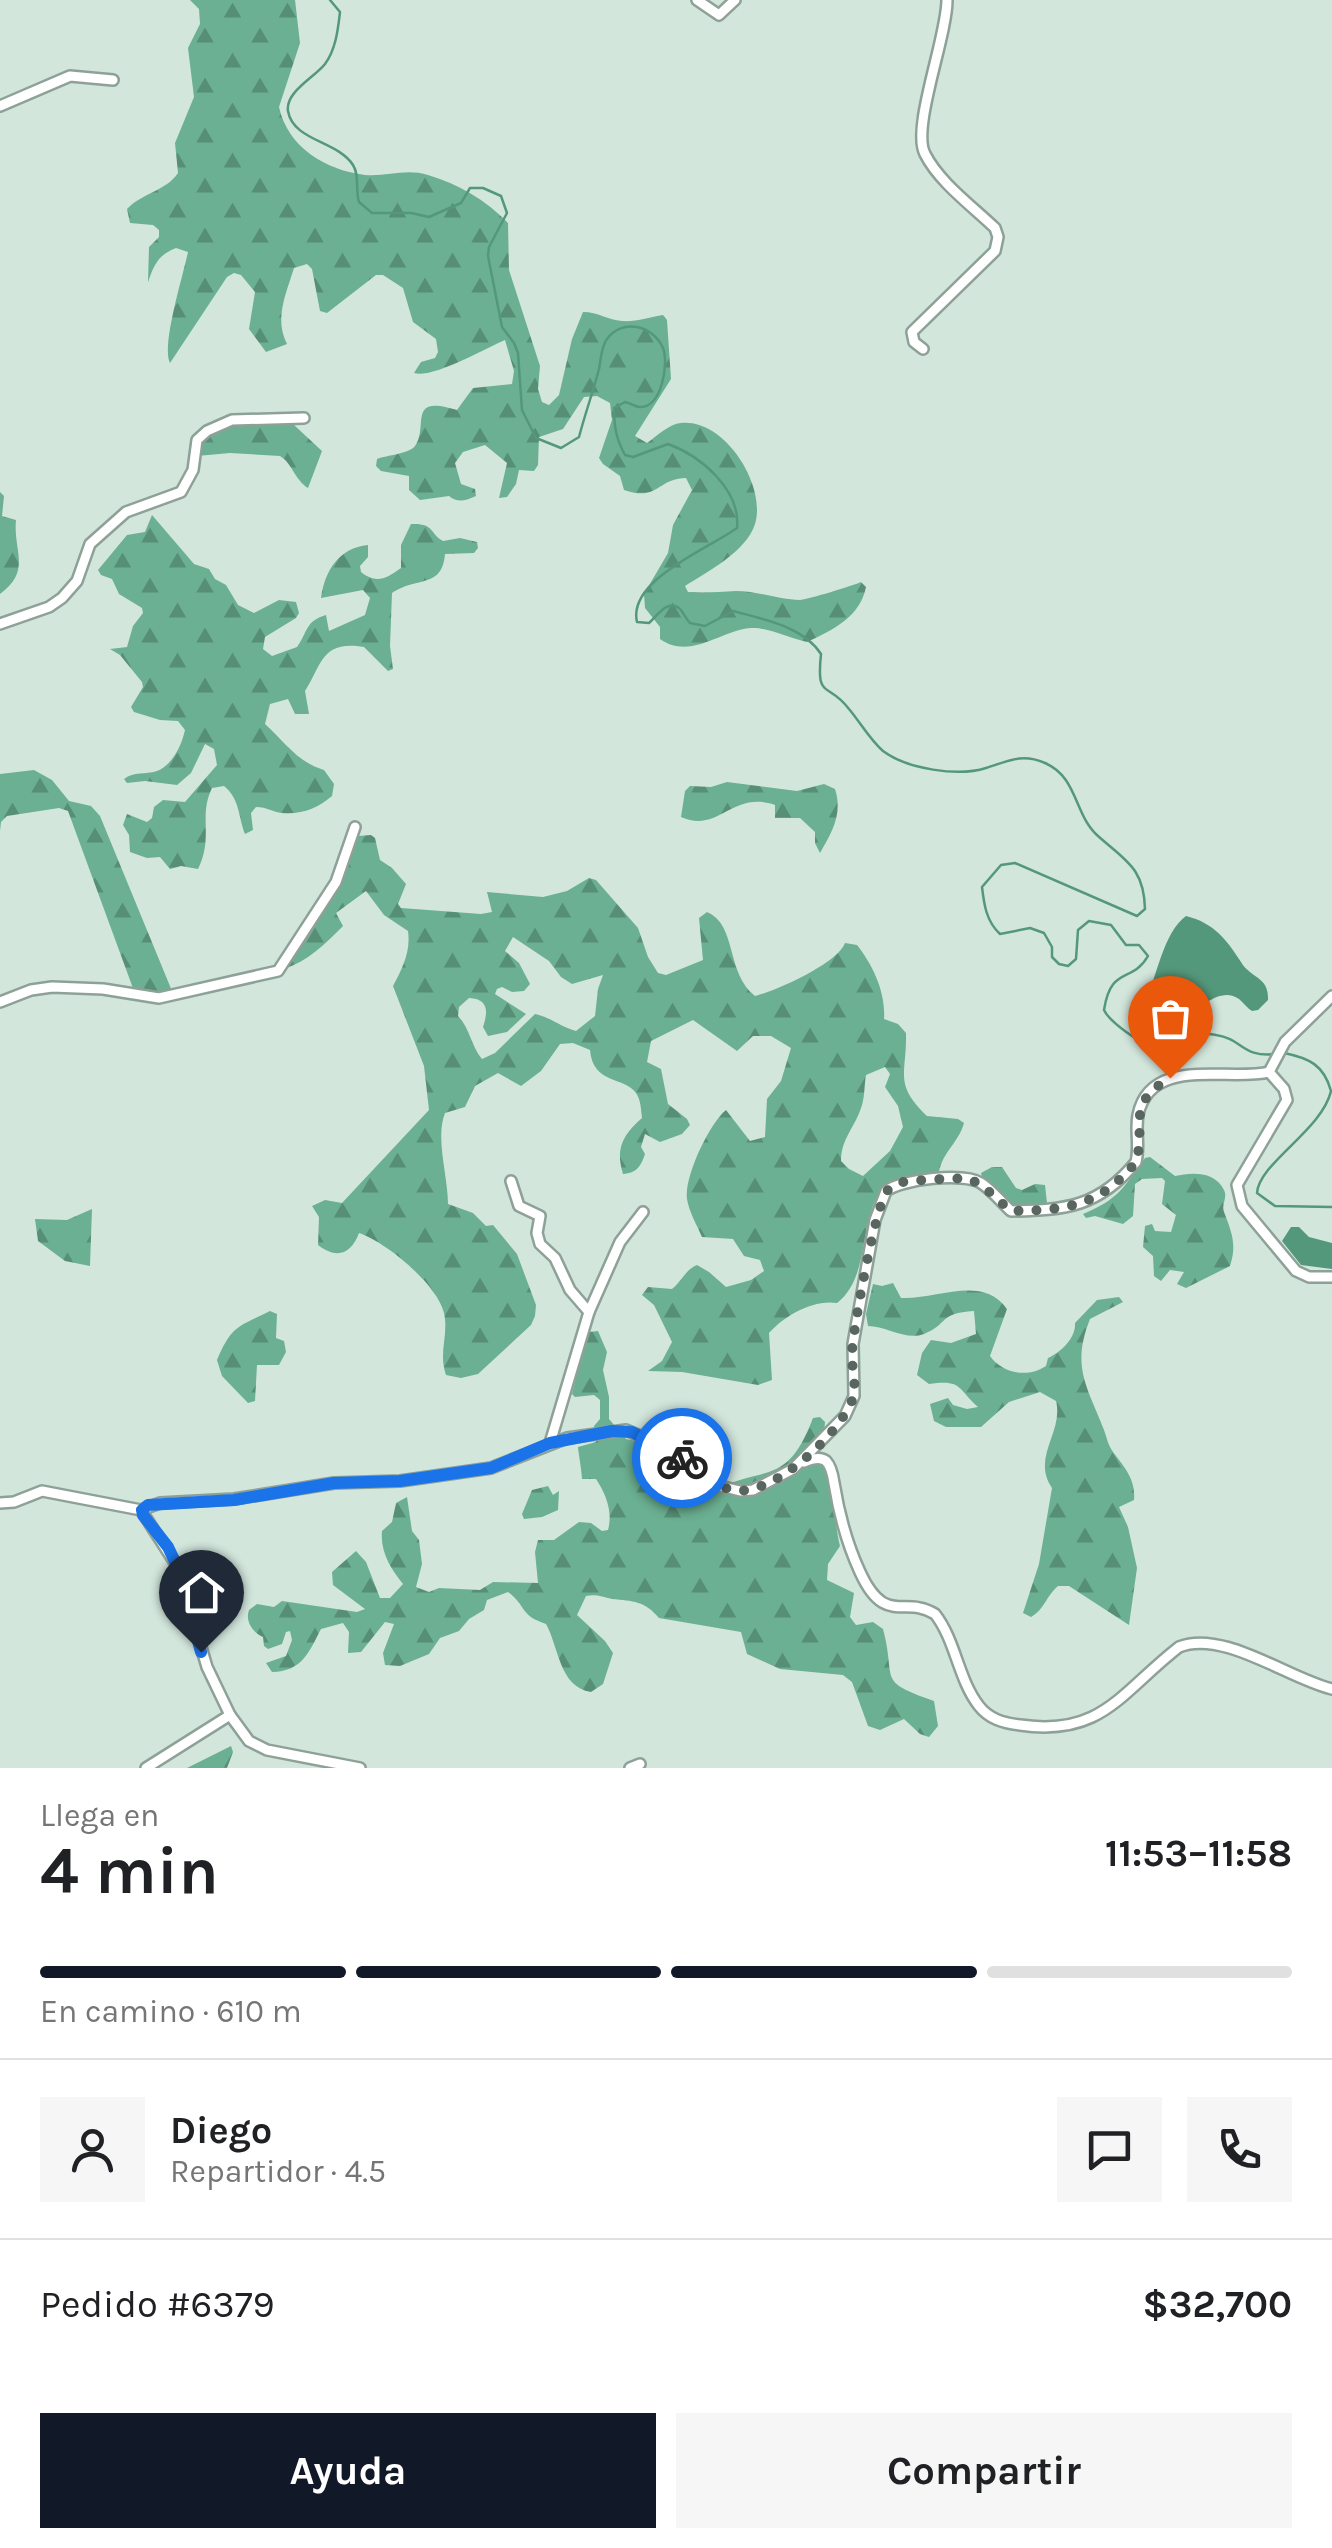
<!DOCTYPE html>
<html lang="es">
<meta charset="utf-8">
<style>
body{margin:0;font-family:Karla,sans-serif;background:#f6f6f6;color:#202124;height:100vh;display:flex;flex-direction:column;font-size:38px;white-space:nowrap}
*{box-sizing:border-box;margin:0}
p{font-size:32px;color:#757577}
.icon{flex:none;width:55px;height:55px;fill:none;stroke:currentColor;stroke-width:2;stroke-linecap:round;stroke-linejoin:round}
.map{position:relative;height:1768px;overflow:hidden}
.details{display:flex;flex-direction:column;background:#fff;flex:1}
.details>*{flex:none}
.pin{position:absolute;display:grid;place-items:center;width:85px;height:85px;color:#fff;margin:-102px -42px;border-radius:50% 50% 50% 0;rotate:-45deg;box-shadow:0 0 10px #0007}
.pin .icon{rotate:45deg}
.courier{position:absolute;display:grid;place-items:center;width:100px;height:100px;margin:-50px;border:8px solid #1a73e8;border-radius:50%;background:#fff;color:#222;box-shadow:0 2px 12px #0007}
.overview em{font-style:normal;font-weight:700}
.overview div{display:flex;flex-direction:column-reverse}
.overview{display:flex;align-items:center;justify-content:space-between;height:170px;padding:0 40px}
h1{font-size:65px;font-weight:700;line-height:75px}
.bar{display:grid;grid-template-columns:repeat(4,1fr);gap:15px 10px;align-content:center;height:120px;padding:0 40px}
.bar i{height:12px;border-radius:8px;background:#e0e0e0}
.bar .selected{background:#111827}
.bar p{grid-column:span 4}
.line{display:flex;align-items:center;gap:25px;padding:0 40px;border-top:2px solid #e0e0e0}
.line div{flex:1}
.round{display:grid;place-items:center;flex:none;width:105px;height:105px;border-radius:0px;background:#f6f6f6}
.primary-button{display:flex;gap:20px;margin-top:auto;padding:20px 40px}
.primary-button a{flex:1;height:115px;border-radius:0px;background:#111827;color:#fff;font-size:40px;font-weight:700;line-height:115px;text-align:center}
.primary-button a+a{background:#f6f6f6;color:#202124}
.map>svg:first-child{display:block}
</style>
<div class="map">
<svg width="1332" height="1768" viewBox="0 0 1332 1768">
<defs>
<pattern id="forest-firs" width="22" height="20" patternUnits="userSpaceOnUse" patternTransform="scale(2.5)"><rect width="22" height="20" fill="#6bb092"/><path d="M5 1l3.5 6h-7zM16 11l3.5 6h-7z" fill="#578f76"/></pattern>
</defs>
<rect width="100%" height="100%" fill="#d2e6dc"/>
<!-- forest -->
<g fill="url(#forest-firs)" fill-rule="evenodd">
<path d="M190,0H295L300,43L279,107C288,148 326,170 365,175C386,177 406,168 428,175C458,184 486,200 508,223L509,270L540,366L538,389L542,402L549,405L559,395L572,339L583,312C598,312 608,320 622,321C636,322 650,317 663,315L667,320L671,379L635,436L647,443C657,436 669,424 681,423C724,418 767,485 755,524C746,552 707,572 685,586L688,592C704,593 720,592 736,591C758,591 780,600 800,600C806,600 855,585 861,582L866,587C860,617 833,630 807,642C792,639 766,627 752,628C722,629 691,661 660,639V627L645,608L644,594L668,553L673,525L692,490L686,478C658,478 658,502 624,490L620,476L603,464L599,458L612,420L610,403L597,396L584,397L563,429L539,437L538,465L534,471L519,470L516,484L507,497L499,498L507,463L485,445L463,452L455,463L461,484L475,489L476,496C466,500 459,504 449,496L420,500L409,490V476L381,471L376,466L377,459C387,455 409,454 415,446C429,426 406,394 457,410L473,388L512,384L514,371L505,340C484,349 432,379 414,373L421,362L435,358L438,352L436,339L413,322L403,288L383,275H376L327,313L320,311L312,269L307,264L294,268C286,294 274,319 287,344L266,352L249,329L255,292L241,275L234,273L227,277L170,363C161,346 183,276 188,252L176,248C158,255 154,265 148,282L149,247L159,237V230L153,225L130,223L127,209C142,193 166,191 178,173L175,143L194,97L188,48L200,24L199,9Z"/>
<path d="M233,422L294,425L322,451L308,488C295,480 292,463 280,456L230,453L197,456L199,442L210,433Z"/>
<path d="M0,492L4,496L2,516L16,520C13,552 32,570 0,594Z"/>
<path d="M152,515L194,564L209,569L215,579L226,585L238,605L254,613L279,600L296,602L299,613L296,618L265,637L263,649L272,656L297,647C308,632 305,621 326,615L329,631L365,615L370,598L363,590L321,598C325,570 339,548 368,545V557L360,566L361,572C376,584 386,579 401,568V545L411,524C435,523 429,533 443,541L460,538L477,542L478,548L474,553L445,554C442,589 417,576 392,593L390,646L393,669L388,671L364,647C321,640 322,665 305,691L309,714H295L288,699L270,704L265,724C285,742 297,762 324,770L334,784L332,796C318,808 301,815 282,813C273,812 267,807 256,807L251,813L253,830L245,834C238,816 240,799 224,786L212,788C198,817 214,836 198,869L181,866L170,869L160,857L147,858L130,852L129,835L123,825L127,814L147,822L152,818L154,807L163,800L185,802L217,765L214,749L205,744L191,773L177,785L145,781L127,783L124,779C134,771 145,775 157,771C173,765 182,744 185,730L178,721L160,720L134,712L131,707L143,687L142,682L120,655L110,649L127,647L133,626L143,613L142,608L119,594L112,579L101,575L98,570L127,535L145,532Z"/>
<path d="M34,770L52,780L69,801L91,806L100,816L172,991L163,994L134,991L68,811L59,808L7,816L1,822L0,831V774Z"/>
<path d="M727,782L797,791L824,784L835,789C843,814 832,832 820,853L815,843V832L800,818H775V805C732,790 719,834 681,817L685,791L690,786L711,787Z"/>
<path d="M371,835L375,838L380,860L392,868L406,884L398,904L401,908L481,914L492,912L487,892L543,897L567,891L589,878L596,880L638,928L648,957L658,973L666,975L703,960L699,918L707,912C737,924 726,974 755,996C776,991 838,963 845,943L857,945C873,965 886,993 884,1019L898,1024L906,1033C907,1075 893,1083 927,1116L958,1119L964,1123C959,1143 938,1156 939,1177C923,1180 907,1173 892,1182C855,1203 875,1274 837,1303C813,1299 784,1316 769,1333L772,1380L758,1385L682,1372L648,1371L662,1361L672,1342L654,1305L642,1295L648,1287L672,1289C681,1282 686,1269 697,1265L709,1272L726,1287L751,1280L764,1271L760,1260L744,1256L733,1239L702,1237C697,1225 689,1212 687,1199C684,1177 709,1124 726,1110L750,1141L765,1137L767,1099L781,1081L791,1048L771,1036H753L737,1051L693,1020L651,1041L647,1062L661,1069L668,1104L687,1119L690,1125L682,1134L660,1142L645,1134L641,1147L645,1154C641,1166 637,1173 623,1174C615,1148 623,1135 642,1118C641,1110 641,1100 636,1093C624,1076 593,1085 590,1050L573,1043L560,1044L541,1071L521,1086L498,1073L475,1086L465,1107L445,1113C435,1138 448,1176 448,1204L473,1213L486,1226L493,1225L517,1254L536,1305L535,1316L531,1325L478,1374L461,1378L446,1375C438,1352 449,1335 444,1313C437,1284 386,1242 359,1233C351,1255 336,1259 318,1245L319,1217L312,1206L325,1200L342,1203L429,1110L424,1066L393,986C402,969 411,952 408,931L384,915L366,891L336,913L343,926C325,944 308,961 284,969C300,946 320,921 333,895C343,877 345,851 358,836ZM513,937L549,961L561,977L572,984L603,975L598,989L595,1016L576,1031C561,1027 550,1017 535,1014L495,1053L482,1059C471,1046 470,1028 458,1016L459,1007L469,998C489,999 488,1012 483,1027L488,1036L507,1032L526,1014L495,994L497,989L502,987L512,992L524,991L530,984L519,963L505,951ZM885,1067L890,1074L885,1087L898,1106L903,1127L890,1151L863,1176L849,1169L841,1161C841,1139 855,1127 861,1108C865,1097 864,1086 866,1075Z"/>
<path d="M1150,1157L1175,1176C1192,1172 1215,1171 1224,1190C1228,1198 1221,1204 1224,1212C1232,1233 1237,1245 1230,1266L1186,1288L1177,1284L1184,1272L1170,1270L1161,1281L1154,1276L1153,1256L1143,1247L1145,1226L1152,1224L1155,1231L1171,1232L1176,1215L1162,1204L1165,1181L1162,1178L1142,1179L1135,1184L1133,1216L1123,1224L1095,1216L1086,1218L1083,1214C1119,1199 1123,1188 1145,1158Z"/>
<path d="M992,1167H1002L1016,1188L1022,1190L1035,1184L1045,1185L1047,1203L1010,1206L982,1177L981,1173Z"/>
<path d="M92,1209L90,1266L65,1261L38,1241L35,1219L67,1220Z"/>
<path d="M893,1283L901,1298C936,1300 982,1274 1007,1309L990,1356C1003,1374 1028,1378 1046,1366L1048,1358C1061,1352 1076,1338 1075,1323L1097,1300L1119,1297L1123,1302L1090,1319C1071,1367 1087,1386 1104,1430C1107,1438 1108,1445 1113,1452C1124,1467 1136,1479 1134,1500L1119,1507L1128,1527L1137,1568L1129,1625L1069,1586H1058C1046,1596 1045,1609 1031,1617L1023,1613L1039,1564L1052,1488C1031,1457 1064,1432 1056,1401L1040,1392L1009,1402L981,1427H946L934,1421L930,1404L948,1398L953,1405L967,1409L978,1407C957,1388 962,1379 929,1384L917,1375L922,1353L931,1340L951,1343L976,1334L974,1311C938,1313 949,1324 924,1334C906,1341 886,1326 868,1326L866,1314L873,1284L882,1286Z"/>
<path d="M270,1311L277,1314L276,1338L284,1341L286,1352L279,1365H257L255,1401L248,1403L222,1376L217,1360C232,1325 238,1327 270,1311Z"/>
<path d="M598,1331L607,1352L603,1370L609,1397V1419L626,1439L646,1443L668,1456L713,1490C767,1465 787,1486 813,1418L820,1417L825,1422L824,1433L815,1441C819,1458 828,1470 831,1488C836,1508 835,1527 840,1546L828,1564L827,1580L854,1593L850,1617L856,1625L873,1622L883,1629C897,1682 875,1680 934,1701L938,1726L929,1737L920,1734L904,1719L880,1730L868,1726L852,1682L843,1675L780,1669L747,1654L741,1632L659,1618C645,1601 633,1601 612,1599C602,1597 597,1594 586,1596L577,1615L605,1641L613,1653L603,1684L591,1692C559,1687 559,1647 546,1624C519,1615 527,1606 508,1592L487,1600L484,1610L469,1619L459,1631L440,1638L429,1654L400,1666L385,1665L383,1653L394,1624L385,1622L361,1652L348,1653L349,1632L343,1623L321,1629C308,1654 302,1671 272,1672L266,1663L286,1656L292,1640L290,1631L286,1632L282,1644L268,1649L264,1646L263,1637C252,1632 245,1621 249,1610L257,1604L274,1607L282,1601L357,1612L365,1609L333,1585L332,1572L356,1551L366,1562L380,1598H390L403,1584C391,1569 380,1552 382,1531L392,1522L396,1503L407,1497L412,1531L419,1540L422,1564L416,1587L429,1592L439,1588L480,1590L493,1582L538,1583L535,1552L538,1540H554L579,1522L591,1523L602,1531L608,1530C613,1512 606,1494 596,1479H582C582,1472 578,1450 578,1447L596,1442L594,1426L600,1419V1400L594,1395L575,1397L572,1394L586,1339L589,1332Z"/>
<path d="M548,1486L553,1495L559,1491L558,1510L542,1517L524,1519L522,1514L532,1490Z"/>
<path d="M231,1746L233,1752L227,1768H187Z"/>
</g>
<!-- water -->
<g fill="#54987b">
<path d="M1186,916C1214,923 1226,939 1241,962C1251,979 1269,976 1268,1000L1258,1010L1252,1011C1247,1008 1244,1003 1239,999C1221,986 1199,1008 1186,1019L1157,1018L1145,1002C1157,977 1163,933 1186,916Z"/>
<path d="M1291,1227H1299L1309,1237L1332,1243V1269L1301,1265L1282,1241Z"/>
</g>
<g fill="none" stroke-linecap="round" stroke-linejoin="round">
<!-- stream -->
<g stroke="#54987b" stroke-width="2.5">
<path d="M330,0L340,12C338,29 336,49 325,64C315,77 285,92 288,111C293,141 338,141 353,165C360,176 355,190 359,202L372,213H411L429,217L461,203L470,188H483L501,196L507,213L489,247L488,256L502,327L514,343L518,353L522,410L536,438L561,448L579,437C585,414 593,392 599,369C601,359 601,347 607,339C622,318 653,325 663,348C669,363 662,409 639,407C634,406 630,403 625,402L614,408C614,426 616,439 625,455L633,457L668,444C701,456 741,490 737,528C710,548 627,580 637,622L649,623C658,615 669,597 681,610C684,614 686,619 690,623L705,626L733,611C762,619 803,626 821,654C816,701 828,681 849,709C860,722 870,740 883,751C907,769 958,777 986,768C1008,761 1022,753 1045,763C1078,777 1074,815 1098,836C1126,861 1144,868 1145,909L1137,916L1015,863L1001,865L982,887C984,904 986,921 1000,934L1030,928L1044,933L1052,947V957L1059,964L1068,966L1076,959L1078,930L1089,921L1111,925L1126,945H1139L1148,956C1132,984 1111,965 1104,1010C1110,1023 1140,1042 1153,1049C1175,1046 1193,1030 1216,1035C1243,1039 1242,1058 1276,1054"/>
<path d="M1284,1053C1309,1058 1324,1065 1331,1091C1322,1130 1259,1163 1257,1193L1275,1206L1332,1207"/>
</g>
<!-- street casing -->
<g stroke="#8ea198" stroke-width="14">
<g id="street">
<path d="M697,0L719,15L735,0"/>
<path d="M0,106L70,76L113,80"/>
<path d="M923,349L914,342L912,332L995,251L998,237L995,228C972,206 939,182 925,154C911,128 947,37 947,0"/>
<path d="M0,624L49,607L62,598L77,581L90,544L126,512L181,492L193,470L197,440L207,431L232,420L304,418"/>
<path d="M1332,996L1285,1042L1269,1072L1284,1089L1287,1100L1237,1185L1242,1206L1296,1271L1309,1277H1332"/>
<path d="M0,1002L31,990L52,987L103,989L159,998L278,971L336,882L355,827"/>
<path d="M511,1181L519,1206L540,1216L537,1233L540,1244L555,1258L570,1290L589,1312"/>
<path d="M550,1443L589,1312L620,1242L643,1212"/>
<path d="M804,1462C811,1459 820,1456 826,1461C831,1466 833,1476 834,1483C839,1514 847,1544 860,1572C885,1627 905,1595 935,1614C956,1641 958,1679 979,1706C989,1719 1003,1723 1020,1725C1102,1737 1121,1692 1179,1647C1223,1629 1289,1679 1332,1689"/>
<path d="M0,1503L14,1502L42,1491L141,1510L160,1503L234,1499L334,1483L400,1481L491,1468L567,1438L626,1430L663,1446L720,1486L740,1491L753,1490L793,1469L845,1416L854,1396L853,1344L875,1220L886,1191C902,1179 964,1172 981,1183C992,1190 1001,1202 1011,1211C1066,1210 1099,1207 1136,1162C1140,1146 1135,1131 1138,1115C1150,1055 1229,1082 1269,1072"/>
<path d="M141,1510L177,1566L207,1667L230,1715L249,1741L267,1750L360,1768"/>
<path d="M146,1768L230,1715"/>
<path d="M630,1768L640,1764"/>
</g>
</g>
<!-- street -->
<use href="#street" stroke="#fff" stroke-width="9"/>
</g>
<g fill="none" stroke-linecap="round" stroke-linejoin="round">
<!-- done -->
<path stroke="#59655f" stroke-width="10" stroke-dasharray="0 18" d="M682,1458C698,1470 712,1486 733,1490C772,1498 841,1433 853,1398C857,1382 851,1368 852,1352C853,1330 876,1201 888,1190C898,1180 911,1181 924,1180C980,1177 969,1175 1011,1211C1066,1210 1099,1207 1136,1162C1147,1123 1124,1105 1170,1078"/>
<!-- route -->
<path stroke="#1a73e8" stroke-width="12" d="M201,1652L177,1566L168,1547L143,1515L142,1510L148,1505L234,1500L334,1483L400,1481L491,1468L550,1443L612,1431L632,1432L682,1458"/>
</g>
</svg>
<div class="pin" style="left:1170px;top:1078px;background:#ea580c"><svg class="icon" aria-label="bag" viewBox="0 0 24 24"><path d="M5 8h14l-1 12H6zM9 8a3 3 0 0 1 6 0"/></svg></div>
<div class="pin" style="left:201px;top:1652px;background:#1f2937"><svg class="icon" aria-label="home" viewBox="0 0 24 24"><path d="M3 11l9-7 9 7M6 9v11h12V9"/></svg></div>
<div class="courier" style="left:682px;top:1458px"><svg class="icon" aria-label="bike" viewBox="0 0 24 24"><circle cx="6" cy="16" r="4"/><circle cx="18" cy="16" r="4"/><path d="M6 16l4-8h5l3 8M10 8l3 8H6M13 5h3"/></svg></div>
</div>
<section class="details">
<div class="overview"><div><h1>4 min</h1><p>Llega en</p></div><em>11:53–11:58</em></div>
<div class="bar"><i class="selected"></i><i class="selected"></i><i class="selected"></i><i></i><p>En camino · 610 m</p></div>
<div class="line" style="height:180px"><a class="round"><svg class="icon" aria-label="person" viewBox="0 0 24 24"><circle cx="12" cy="8" r="4"/><path d="M4 21q1-7 8-7t8 7"/></svg></a><div><b>Diego</b><p>Repartidor · 4.5</p></div><a class="round"><svg class="icon" aria-label="chat" viewBox="0 0 24 24"><path d="M4 5h16v11H9l-5 4z"/></svg></a><a class="round"><svg class="icon" aria-label="phone" viewBox="0 0 24 24"><path d="M5 4h4l2 5-3 2q2 4 5 5l2-3 5 2v4C11 20 4 13 5 4z"/></svg></a></div>
<div class="line" style="height:130px"><div>Pedido #6379</div><b>$32,700</b></div>
<div class="primary-button"><a>Ayuda</a><a>Compartir</a></div>
</section>
